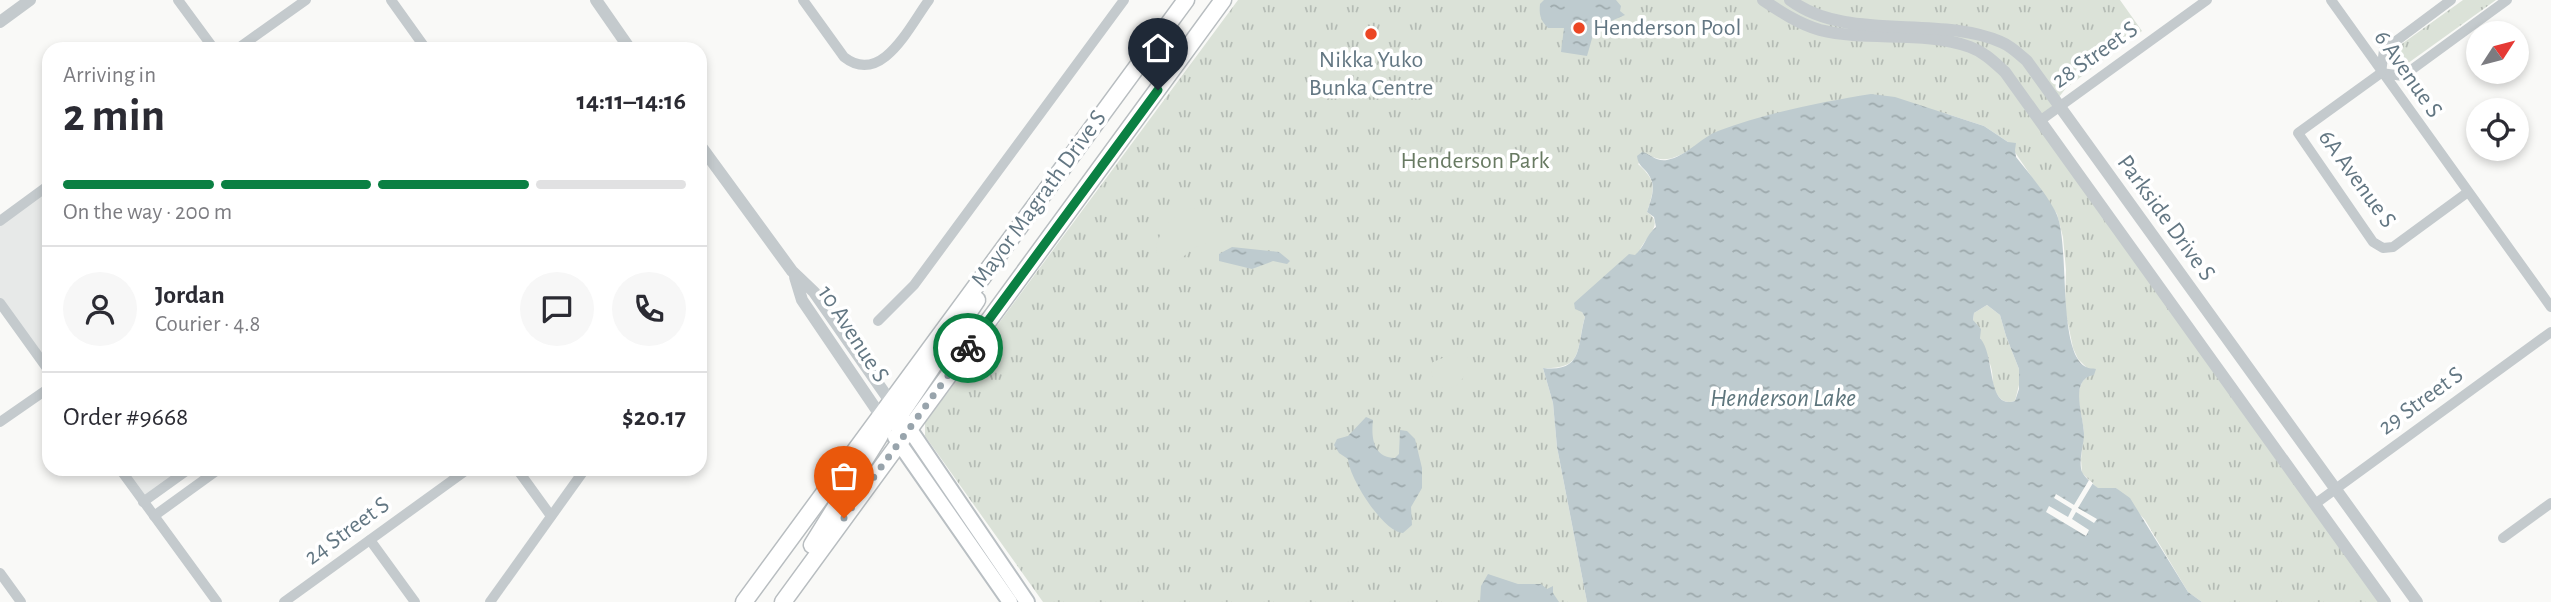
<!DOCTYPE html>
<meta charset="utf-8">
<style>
body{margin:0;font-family:"Alegreya Sans",sans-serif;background:#f7f7f7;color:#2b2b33;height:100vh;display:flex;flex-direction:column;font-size:26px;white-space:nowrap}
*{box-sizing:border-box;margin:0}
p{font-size:23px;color:#7c7c81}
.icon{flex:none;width:38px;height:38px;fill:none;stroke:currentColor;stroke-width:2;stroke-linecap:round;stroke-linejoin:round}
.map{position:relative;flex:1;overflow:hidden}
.side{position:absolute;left:42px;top:42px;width:665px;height:434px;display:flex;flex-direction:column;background:#fff;border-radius:21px;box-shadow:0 4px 10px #0003}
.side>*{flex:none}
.needle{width:46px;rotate:54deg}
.fabs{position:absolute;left:2466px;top:21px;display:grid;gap:14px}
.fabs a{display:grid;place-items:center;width:63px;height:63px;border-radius:50%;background:#fff;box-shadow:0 4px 10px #0003;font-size:35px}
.pin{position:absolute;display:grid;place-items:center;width:60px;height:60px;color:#fff;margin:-72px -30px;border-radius:50% 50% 50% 0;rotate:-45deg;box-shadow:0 0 7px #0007}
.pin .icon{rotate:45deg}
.courier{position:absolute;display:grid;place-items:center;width:70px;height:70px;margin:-35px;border:5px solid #0b8043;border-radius:50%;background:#fff;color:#222;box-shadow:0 2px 9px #0007}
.headline em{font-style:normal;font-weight:600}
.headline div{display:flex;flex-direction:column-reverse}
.headline{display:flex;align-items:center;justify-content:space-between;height:119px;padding:0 21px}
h1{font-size:46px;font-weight:600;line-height:52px}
.bar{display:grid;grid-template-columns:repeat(4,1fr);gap:10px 7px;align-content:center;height:84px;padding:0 21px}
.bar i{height:9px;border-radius:5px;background:#e1e1e2}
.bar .on{background:#0b8043}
.bar p{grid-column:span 4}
.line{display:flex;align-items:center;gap:18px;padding:0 21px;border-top:2px solid #e1e1e2}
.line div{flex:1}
.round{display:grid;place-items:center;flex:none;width:74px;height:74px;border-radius:37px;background:#f7f7f7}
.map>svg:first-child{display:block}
</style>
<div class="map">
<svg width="2551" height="602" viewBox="0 0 2551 602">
<defs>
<pattern id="grass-tufts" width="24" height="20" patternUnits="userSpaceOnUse" patternTransform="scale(1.75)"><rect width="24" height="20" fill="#dbe2d8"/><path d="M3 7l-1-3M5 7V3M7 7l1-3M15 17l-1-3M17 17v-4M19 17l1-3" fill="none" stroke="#b5bcb5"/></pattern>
<pattern id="water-ripples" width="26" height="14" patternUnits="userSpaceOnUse" patternTransform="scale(1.75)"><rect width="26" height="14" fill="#becbcf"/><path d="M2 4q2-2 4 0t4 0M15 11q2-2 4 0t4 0" fill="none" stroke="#9eaaad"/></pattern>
</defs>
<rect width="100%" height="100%" fill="#f9f9f7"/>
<!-- built -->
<g fill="#e7e9e8">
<path d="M49,185V371L0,303V221Z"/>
<path d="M120,469H189L143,502Z"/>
</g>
<!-- grass -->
<g fill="url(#grass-tufts)">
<path d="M1238,0H2120L2142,31L2066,88L2041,120L2385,602H2202L2188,592L2145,520L2116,488L2098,489L2082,473L2081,459L2084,431L2079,403V391L2082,382L2088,376L2086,367L2078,359L2073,348L2065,309L2066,270L2063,237L2057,214L2008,142L1984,126L1944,113L1693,148C1678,157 1663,165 1648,154L1638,164C1658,182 1654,189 1647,212C1666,225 1645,236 1639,252L1582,312L1585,317C1576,347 1585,370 1543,368L1553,403L1557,447L1587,602H1043L925,436V423Z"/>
<path d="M2463,0H2496L2404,66H2393L2390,64L2392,51Z"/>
<path d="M1987,305L2000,315L2006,336L2019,369L2020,381L2015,401C2007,403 2002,402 1997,394C1991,385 1994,377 1991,367C1986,350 1979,336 1973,320L1974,313Z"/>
</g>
<!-- pitch -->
<g fill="#dbe2d8">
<path d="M1196,208L1203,211L1214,227L1212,239C1205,245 1199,245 1192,249C1186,253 1182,261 1173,261C1136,264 1168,208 1196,208Z"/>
<path d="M1457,352L1467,357L1470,368C1460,381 1459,390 1441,387C1432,382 1429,371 1433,362Z"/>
</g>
<!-- water -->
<g fill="url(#water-ripples)" fill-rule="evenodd">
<path d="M1544,0H1616L1621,6L1620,11L1625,15L1595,28L1587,56L1561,52L1564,28H1548C1540,20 1539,14 1540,4Z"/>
<path d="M1871,94L1895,97L1984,126L2008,142L2016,143L2015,150L2016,157C2028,172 2050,198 2057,215C2070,247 2057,352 2086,367C2089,369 2093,368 2096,369L2094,375C2068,379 2084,417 2084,434C2084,445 2078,461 2082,472C2085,478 2093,484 2098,488H2116L2130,498L2188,592L2202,602H1587L1557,447L1553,403L1543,368C1584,373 1577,344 1585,317L1582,312L1575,309L1574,303L1629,254L1635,255C1644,248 1646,235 1656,227L1654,217L1647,212C1652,196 1658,184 1645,170C1640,165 1638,163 1637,156L1642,152C1651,154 1656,162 1667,160C1687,156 1700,138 1718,131C1765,113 1822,102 1871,94ZM1987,305L2000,315L2006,336L2019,369V389L2015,401C1986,410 1996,356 1980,338L1981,329L1973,320L1974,313Z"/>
<path d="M1232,247L1279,252L1290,261L1287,264L1273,261L1252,269L1219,261V254Z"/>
<path d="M1366,417L1373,420C1371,437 1373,458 1395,458L1399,454L1400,430L1407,431L1415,439L1422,468V488L1411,507L1412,525L1403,533C1384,533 1349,478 1348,459L1339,453L1334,445L1337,439L1348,436Z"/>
<path d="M1488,574L1518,584H1541L1547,589L1553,586V593L1559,602H1480L1481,586Z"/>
</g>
<!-- pier -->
<path fill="#f9f9f7" d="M2089,480L2093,483L2078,508L2097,519L2094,523L2076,512L2072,519L2089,530L2086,536L2046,512L2049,506L2068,517L2072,509L2054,498L2056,494L2074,505Z"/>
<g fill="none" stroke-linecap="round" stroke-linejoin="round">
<!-- secondary casing -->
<g stroke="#b9bfc3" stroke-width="18">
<g id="secondary">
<path d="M904,421L1027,602"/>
<path d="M895,437L1010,602"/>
</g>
</g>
<!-- primary casing -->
<g stroke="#b8bdc0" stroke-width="19">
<g id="primary">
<path d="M899,442L900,415L977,300"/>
<path d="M812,545L879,437L886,424L888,413"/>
<path d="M744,602L1186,0"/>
<path d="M783,602L1223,0"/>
</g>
</g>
<!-- minor -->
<g stroke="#c4cacd" stroke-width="10">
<path d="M178,0L214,49"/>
<path d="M391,0L426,49"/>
<path d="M803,0L844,57C882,87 910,25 929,0"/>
<path d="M2331,0L2551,307"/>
<path d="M237,49L306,0"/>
<path d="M2381,73L2298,133L2373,242L2383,248L2393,247L2468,192"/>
<path d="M2381,73L2403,76L2507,0"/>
<path d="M2381,73L2384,50L2451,0"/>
<path d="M2041,120L2207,0"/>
<path d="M0,221L49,185"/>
<path d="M0,303L49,371"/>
<path d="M878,321L914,285L1124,0"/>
<path d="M0,422L49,388"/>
<path d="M120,469L217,602"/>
<path d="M517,469L551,516"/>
<path d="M143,502L189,469"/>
<path d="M2315,504L2551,332"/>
<path d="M154,516L219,469"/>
<path d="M2503,538L2551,503"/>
<path d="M370,540L415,602"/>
<path d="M0,573L21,602"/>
<path d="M284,602L468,469"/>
<path d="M490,602L585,469"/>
</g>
<!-- tertiary -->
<g stroke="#c4cacd" stroke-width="12">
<path d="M596,0L630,49"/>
<path d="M1763,0C1781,12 1799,24 1820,30C1867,42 1925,30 1970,47C1984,52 1994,62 2005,72L2385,602"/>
<path d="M1790,0C1848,43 1936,14 2001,42C2011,46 2019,54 2027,61L2417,602"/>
<path d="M0,22L30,0"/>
<path d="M700,145L792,271L814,292L890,401"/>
<path d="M795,277L802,300L880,415"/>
</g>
<!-- secondary -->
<use href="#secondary" stroke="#fff" stroke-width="14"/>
<!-- primary -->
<use href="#primary" stroke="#fff" stroke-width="16"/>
</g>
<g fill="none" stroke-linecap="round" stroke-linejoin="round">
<!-- done -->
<path stroke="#98a4ac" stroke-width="7" stroke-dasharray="0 12.6" d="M844,518L968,348"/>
<!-- route -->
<path stroke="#0b8043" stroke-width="9" d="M968,348L1158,90"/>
</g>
<!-- markers -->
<g fill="#ec4624" stroke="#fff" stroke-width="2.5">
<circle cx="1579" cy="28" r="7"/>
<circle cx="1371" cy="34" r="7"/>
</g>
<g text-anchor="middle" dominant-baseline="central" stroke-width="7" stroke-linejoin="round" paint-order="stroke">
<!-- poi labels -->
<g font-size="24" fill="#637783" stroke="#fff" text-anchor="start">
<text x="1593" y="28">Henderson Pool</text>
<text x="1371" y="60" text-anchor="middle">Nikka Yuko<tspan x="1371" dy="28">Bunka Centre</tspan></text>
</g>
<!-- street labels -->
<g font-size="24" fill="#637783" stroke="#fff">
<text transform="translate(2095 55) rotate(-35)">28 Street S</text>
<text transform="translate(2408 74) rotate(55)">6 Avenue S</text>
<text transform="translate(2357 179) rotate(54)">6A Avenue S</text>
<text transform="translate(1039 199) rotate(-54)">Mayor Magrath Drive S</text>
<text transform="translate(2166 218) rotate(54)">Parkside Drive S</text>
<text transform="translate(853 334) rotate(57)">10 Avenue S</text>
<text transform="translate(2421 401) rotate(-36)">29 Street S</text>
<text transform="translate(347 531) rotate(-36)">24 Street S</text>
</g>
<!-- park labels -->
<g font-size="24" fill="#687a62" stroke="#fff">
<text x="1475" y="161">Henderson Park</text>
</g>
<!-- water labels -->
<g font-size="26" font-style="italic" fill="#5e767d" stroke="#fff">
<text x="1783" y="398">Henderson Lake</text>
</g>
</g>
</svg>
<div class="fabs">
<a><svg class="needle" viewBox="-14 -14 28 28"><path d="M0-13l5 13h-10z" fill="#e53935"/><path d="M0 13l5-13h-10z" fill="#7c7c81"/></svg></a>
<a><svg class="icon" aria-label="locate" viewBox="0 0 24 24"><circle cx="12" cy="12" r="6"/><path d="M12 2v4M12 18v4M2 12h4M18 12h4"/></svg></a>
</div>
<div class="pin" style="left:844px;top:518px;background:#ea580c"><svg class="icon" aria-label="bag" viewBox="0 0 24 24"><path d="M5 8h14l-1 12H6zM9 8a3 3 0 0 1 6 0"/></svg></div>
<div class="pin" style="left:1158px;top:90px;background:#1f2937"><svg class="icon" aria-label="home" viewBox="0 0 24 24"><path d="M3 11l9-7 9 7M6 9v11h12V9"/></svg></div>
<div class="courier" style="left:968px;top:348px"><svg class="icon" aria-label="bike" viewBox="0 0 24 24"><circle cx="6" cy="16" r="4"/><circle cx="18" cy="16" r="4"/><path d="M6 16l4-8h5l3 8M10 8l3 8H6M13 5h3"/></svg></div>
<section class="side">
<div class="headline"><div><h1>2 min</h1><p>Arriving in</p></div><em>14:11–14:16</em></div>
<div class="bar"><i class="on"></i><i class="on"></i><i class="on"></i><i></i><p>On the way · 200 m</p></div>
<div class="line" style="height:126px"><a class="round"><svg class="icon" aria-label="person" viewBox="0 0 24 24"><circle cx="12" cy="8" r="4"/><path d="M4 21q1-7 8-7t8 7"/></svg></a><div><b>Jordan</b><p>Courier · 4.8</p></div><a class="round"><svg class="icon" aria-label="chat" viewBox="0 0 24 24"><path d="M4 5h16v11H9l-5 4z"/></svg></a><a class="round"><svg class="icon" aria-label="phone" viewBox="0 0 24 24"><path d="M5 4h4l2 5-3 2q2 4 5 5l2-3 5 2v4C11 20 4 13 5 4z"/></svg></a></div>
<div class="line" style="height:91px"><div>Order #9668</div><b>$20.17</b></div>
</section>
</div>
